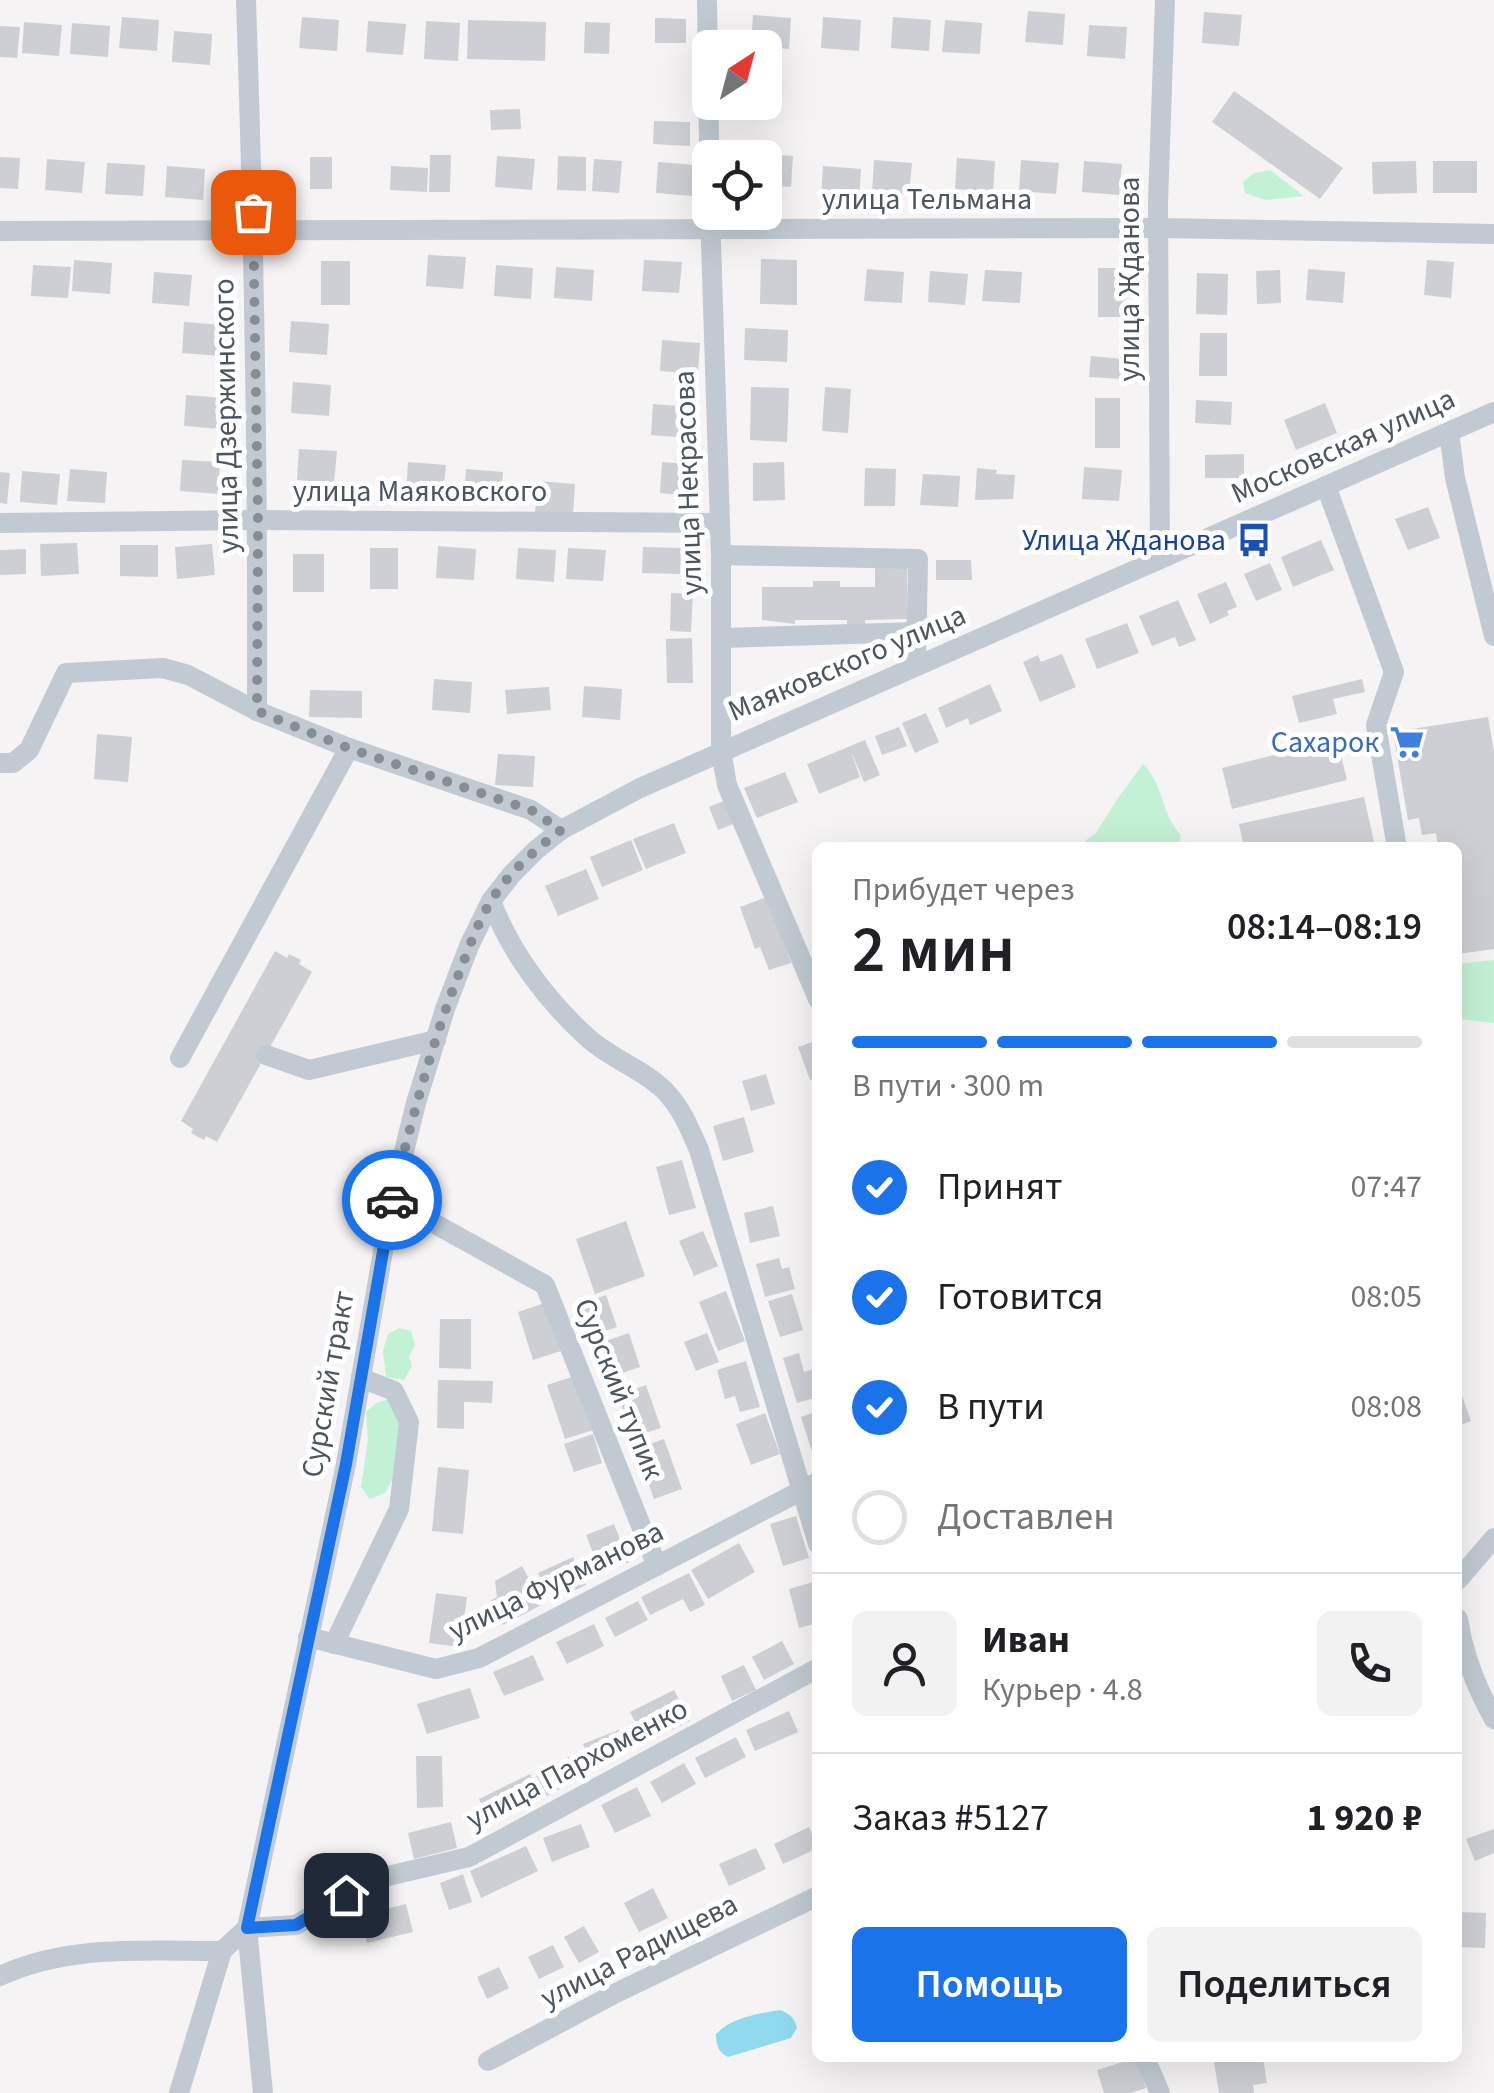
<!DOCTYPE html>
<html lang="ru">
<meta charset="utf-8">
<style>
body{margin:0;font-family:"Source Sans 3",sans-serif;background:#f2f2f2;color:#202124;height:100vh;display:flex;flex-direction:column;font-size:38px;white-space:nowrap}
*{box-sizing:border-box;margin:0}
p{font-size:32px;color:#757577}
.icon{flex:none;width:55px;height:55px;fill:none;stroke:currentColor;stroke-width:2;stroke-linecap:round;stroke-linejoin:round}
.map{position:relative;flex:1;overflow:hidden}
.drawer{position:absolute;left:812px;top:842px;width:650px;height:1220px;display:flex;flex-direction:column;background:#fff;border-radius:15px;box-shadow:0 10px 40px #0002}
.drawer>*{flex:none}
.needle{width:65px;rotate:36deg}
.buttons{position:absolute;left:692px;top:30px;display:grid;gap:20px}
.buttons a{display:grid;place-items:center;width:90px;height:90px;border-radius:15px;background:#fff;box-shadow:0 10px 40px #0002;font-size:50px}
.pin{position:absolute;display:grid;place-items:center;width:85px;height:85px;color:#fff;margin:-42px;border-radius:20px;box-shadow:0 5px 15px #0006}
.courier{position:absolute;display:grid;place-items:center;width:100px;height:100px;margin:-50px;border:8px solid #1a73e8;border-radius:50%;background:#fff;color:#222;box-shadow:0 2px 12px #0007}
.summary em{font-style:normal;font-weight:600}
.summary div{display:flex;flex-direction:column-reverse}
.summary{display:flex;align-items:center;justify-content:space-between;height:170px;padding:0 40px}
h1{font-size:65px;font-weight:600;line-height:75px}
.bar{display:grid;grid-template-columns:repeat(4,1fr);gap:15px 10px;align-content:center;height:120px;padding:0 40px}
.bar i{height:12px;border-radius:8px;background:#e0e0e0}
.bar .active{background:#1a73e8}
.bar p{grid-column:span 4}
.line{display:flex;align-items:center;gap:25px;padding:0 40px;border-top:2px solid #e0e0e0}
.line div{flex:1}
.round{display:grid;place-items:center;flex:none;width:105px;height:105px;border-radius:15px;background:#f2f2f2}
ol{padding:0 40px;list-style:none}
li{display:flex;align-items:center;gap:30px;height:110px}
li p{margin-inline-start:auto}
li .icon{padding:10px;border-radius:50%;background:#1a73e8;color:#fff;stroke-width:4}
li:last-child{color:#757577}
li i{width:55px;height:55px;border:5px solid #e0e0e0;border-radius:50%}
.action{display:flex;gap:20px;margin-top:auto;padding:20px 40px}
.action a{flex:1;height:115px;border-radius:15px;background:#1a73e8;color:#fff;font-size:40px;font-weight:600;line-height:115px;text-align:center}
.action a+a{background:#f2f2f2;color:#202124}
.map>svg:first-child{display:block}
</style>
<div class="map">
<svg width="1494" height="2093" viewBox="0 0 1494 2093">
<rect width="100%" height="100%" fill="#f5f3f3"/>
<!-- green -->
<g fill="#c3f1d5">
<path d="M1270,170L1304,196L1266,200L1245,193L1243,182L1254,173Z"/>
<path d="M1143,764C1164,784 1161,815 1181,835L1178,847H1077L1096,833L1118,798Z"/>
<path d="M1494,960V1023L1458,1019V964Z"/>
<path d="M399,1328L411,1331L415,1346L409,1356L412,1366L404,1380L386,1377L383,1351L388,1334Z"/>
<path d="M390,1399L402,1428L401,1463L385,1493L370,1499L361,1487L368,1439L366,1412L378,1402Z"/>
</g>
<!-- water -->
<path fill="#90daee" d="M780,2010C790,2014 794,2017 797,2028L791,2038L728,2057C718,2052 716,2044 716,2034C733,2017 758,2014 780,2010Z"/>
<!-- building -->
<g fill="#cdcfd5">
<path d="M1028,11L1065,14L1063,45L1025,42Z"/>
<path d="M1204,12L1242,15L1239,46L1202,43Z"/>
<path d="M753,15L791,18L789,49L751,46Z"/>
<path d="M122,17L159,20L157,51L119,48Z"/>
<path d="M302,17L339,20L337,51L299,48Z"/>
<path d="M823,17L861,20L859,51L821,48Z"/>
<path d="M893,17L931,20L929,51L891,48Z"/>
<path d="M655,18L686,19V43H655Z"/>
<path d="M468,20L546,22L545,61L467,59Z"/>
<path d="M945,20L982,23L980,54L942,52Z"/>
<path d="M368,21L406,24L403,55L366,52Z"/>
<path d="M426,21L460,23L458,61L424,59Z"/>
<path d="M24,22L62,25L59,56L22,53Z"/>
<path d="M585,22L610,23L609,54L584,53Z"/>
<path d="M72,23L110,26L108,57L70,54Z"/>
<path d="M1089,25L1127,27L1125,59L1087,56Z"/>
<path d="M0,26L20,27L17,58L0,57Z"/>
<path d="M174,31L212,34L210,65L172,62Z"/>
<path d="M1234,91L1343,168L1320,199L1212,122Z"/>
<path d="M520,109L521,129L491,130L490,110Z"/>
<path d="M654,121L690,122V146L653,144Z"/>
<path d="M756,153L793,156L791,187L765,185V158H756Z"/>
<path d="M430,155H451L450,192H429Z"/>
<path d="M497,156L535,159L532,190L495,187Z"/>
<path d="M558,156L586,157V191L557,190Z"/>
<path d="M0,157L20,158L18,189L0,188Z"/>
<rect x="310" y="157" width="22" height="32"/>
<path d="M957,158L995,161L993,192L955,189Z"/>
<path d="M47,159L85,162L82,193L45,190Z"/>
<path d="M594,159L622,161L619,193L592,191Z"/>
<path d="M874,160L912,163L909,195L872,192Z"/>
<path d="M1021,160L1059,163L1056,194L1019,191Z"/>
<path d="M1084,161L1122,164L1119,195L1082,192Z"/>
<path d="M1416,161L1417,193L1373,194L1372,162Z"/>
<rect x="1433" y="161" width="44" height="32"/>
<path d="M658,162L695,165L693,196L656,193Z"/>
<path d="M107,163L145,165L143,196L105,194Z"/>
<path d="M167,166L205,169L203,200L165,197Z"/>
<path d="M391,166L428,168L427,192L390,190Z"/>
<path d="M823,166L861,169L859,200L821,198Z"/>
<path d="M428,255L466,257L463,289L426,286Z"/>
<path d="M761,259L797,260V305L760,304Z"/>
<path d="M74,260L112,263L110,294L72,291Z"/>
<path d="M644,260L682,262L679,293L642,291Z"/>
<path d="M1427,260L1454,262L1451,298L1424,295Z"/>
<rect x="321" y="261" width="29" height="44"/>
<path d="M33,265L71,267L68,298L31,296Z"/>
<path d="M496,265L533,268L531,299L494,296Z"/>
<path d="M556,267L594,270L592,301L554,298Z"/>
<rect x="1098" y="268" width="28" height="49"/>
<path d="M867,269L904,272L902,303L864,301Z"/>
<path d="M1308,269L1345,272L1343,303L1306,300Z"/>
<path d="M985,270L1022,272L1020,303L982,301Z"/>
<path d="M1280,270L1281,303L1257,304L1256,271Z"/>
<path d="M930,271L968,274L965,305L928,302Z"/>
<path d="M154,272L192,275L189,306L152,303Z"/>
<path d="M1197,273L1228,274L1227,315L1196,314Z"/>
<path d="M291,321L329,324L327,355L289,352Z"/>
<path d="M184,322L222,325L220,356L182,353Z"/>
<path d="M745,328L788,330L787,362L744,360Z"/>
<path d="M1200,333H1227V376H1199Z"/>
<path d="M662,340L700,343L698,374L660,371Z"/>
<path d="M1091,356L1123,359L1121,379L1089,377Z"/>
<path d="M293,382L331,385L329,416L291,413Z"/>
<path d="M751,387L789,388L787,442L750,440Z"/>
<path d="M825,387L851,389L848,433L822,431Z"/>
<path d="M186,395L224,398L222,429L184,426Z"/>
<rect x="1095" y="398" width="25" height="50"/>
<path d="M1196,400L1232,402L1231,425L1195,423Z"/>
<path d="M1325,403L1337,433L1296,450L1284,420Z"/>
<path d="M653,404L691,407L689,438L651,435Z"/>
<path d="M299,449L337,451L334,483L297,480Z"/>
<path d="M1244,454V478H1205V455Z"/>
<path d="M182,460L220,462L218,494L180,491Z"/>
<path d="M408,462L446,465L443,496L406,494Z"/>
<path d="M662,462L700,465L698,496L660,493Z"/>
<path d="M784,462L785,500L753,501V463Z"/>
<path d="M1084,467L1122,470L1119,501L1082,499Z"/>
<path d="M865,468L896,469L895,506H864Z"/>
<path d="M977,468L997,470L996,474L1015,475L1013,499L975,500Z"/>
<path d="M70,469L107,472L105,503L67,501Z"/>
<path d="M466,469L503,472L501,503L464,500Z"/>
<path d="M22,471L60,474L57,505L20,502Z"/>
<path d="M0,472L10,473L7,504L0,503Z"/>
<path d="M923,474L960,476L958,507L920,505Z"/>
<path d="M538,481L575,484L573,515L535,512Z"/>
<path d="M1428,507L1440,538L1408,550L1395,519Z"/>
<path d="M1321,540L1334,570L1293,587L1281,557Z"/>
<path d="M77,543L79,574L41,576L40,544Z"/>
<path d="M212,544L215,575L177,579L175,547Z"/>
<path d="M120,545H158V577L120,576Z"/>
<path d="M438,546L476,549L474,580L436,578Z"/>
<path d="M643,547L681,548L680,574L642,573Z"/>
<rect x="370" y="548" width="28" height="41"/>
<path d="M518,548L556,550L554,582L516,579Z"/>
<path d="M568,548L606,550L603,581L566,579Z"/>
<path d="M26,549V574L0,575V550Z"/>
<rect x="293" y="554" width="31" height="38"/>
<path d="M936,560H971L972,580H936Z"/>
<path d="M1270,563L1282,590L1256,601L1244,574Z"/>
<path d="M875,567H907V619L865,620V624H847V620H795V624L762,620V587H813V581H840V587H875Z"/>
<path d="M1226,582L1237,607L1227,611L1229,615L1210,624L1197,594Z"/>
<path d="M671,593L693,594L691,632L670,631Z"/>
<path d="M1178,600L1196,640L1179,647L1175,637L1152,646L1139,616Z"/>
<path d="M1127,623L1139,653L1097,669L1085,639Z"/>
<path d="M692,638L693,683H667L666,639Z"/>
<path d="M1062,654L1076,687L1040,702L1023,662L1038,655L1041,662Z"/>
<path d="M434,679L472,682L470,713L432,710Z"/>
<path d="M1362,679L1365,692L1333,699L1337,714L1299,723L1292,696Z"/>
<path d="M990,684L1002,711L970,725L968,718L946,728L938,708Z"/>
<path d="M584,686L622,689L620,720L582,717Z"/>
<path d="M549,687L551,710L507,714L505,690Z"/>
<path d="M310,690L362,691V718L309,717Z"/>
<path d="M926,713L939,742L915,753L902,723Z"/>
<path d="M1488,717L1494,752V949L1458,954V848H1438L1436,833L1422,835L1419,818L1408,820L1393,732Z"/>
<path d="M899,727L907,746L882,755L875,736Z"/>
<path d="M97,734L132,737L128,782L94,779Z"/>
<path d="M1337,739L1347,780L1232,809L1222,768Z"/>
<path d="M865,740L880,775L864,782L851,751L860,777L819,794L807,764Z"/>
<path d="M498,754L535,756L533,787L495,785Z"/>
<path d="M785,772L798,802L757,818L744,788Z"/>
<path d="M1364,797L1374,842L1346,848H1244L1239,824Z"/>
<path d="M726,800L736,823L718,830L709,807Z"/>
<path d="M674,823L686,853L646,869L633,839Z"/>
<path d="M631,840L643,870L602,887L590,857Z"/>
<path d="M586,869L599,899L558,916L545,886Z"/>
<path d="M767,897L791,963L769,970L760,947L755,949L740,907Z"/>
<path d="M275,951L287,958L289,954L301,960L299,964L312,972L217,1142L206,1136L204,1140L191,1133L193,1129L181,1121Z"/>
<path d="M818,1040V1077L810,1080L798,1047Z"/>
<path d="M766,1074L775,1104L751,1111L742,1081Z"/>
<path d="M744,1117L754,1152L723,1161L713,1126Z"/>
<path d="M682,1160L696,1208L669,1215L656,1167Z"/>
<path d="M773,1206L780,1236L750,1243L744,1213Z"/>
<path d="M626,1221L645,1276L595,1294L576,1239Z"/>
<path d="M703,1231L718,1266L694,1276L679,1241Z"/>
<path d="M779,1258L782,1269L789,1267L795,1289L765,1297L756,1264Z"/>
<path d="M726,1291L745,1341L718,1351L699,1302Z"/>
<path d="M792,1294L803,1330L780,1337L768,1301Z"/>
<path d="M606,1295L617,1327L588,1337L578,1305Z"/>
<path d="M545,1303L561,1351L533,1360L518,1312Z"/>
<path d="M440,1319H471V1369L439,1368Z"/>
<path d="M629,1333L640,1367L611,1377L600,1343Z"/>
<path d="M707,1333L719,1362L696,1371L684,1342Z"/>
<path d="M799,1353L804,1372L818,1368V1397L797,1403L783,1358Z"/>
<path d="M746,1361L760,1407L740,1412L735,1396L725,1399L717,1370Z"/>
<path d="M575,1376L593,1430L565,1439L547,1385Z"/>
<path d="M438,1380L493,1381L492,1403L464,1402V1429L437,1428Z"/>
<path d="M646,1385L661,1428L632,1437L618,1395Z"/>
<path d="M1458,1385L1471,1421L1458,1426Z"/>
<path d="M818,1411V1457L814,1458L801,1417Z"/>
<path d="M765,1413L780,1454L751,1465L736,1424Z"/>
<path d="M593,1434L602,1463L574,1472L564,1444Z"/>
<path d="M664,1439L682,1489L654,1499L636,1449Z"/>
<path d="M438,1467L469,1470L463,1534L432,1531Z"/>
<path d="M796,1516L809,1558L783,1566L770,1524Z"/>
<path d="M614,1524L629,1562L601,1573L586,1535Z"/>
<path d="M739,1543L755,1572L708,1599L691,1570Z"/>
<path d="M573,1557L586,1585L552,1601L538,1573Z"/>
<path d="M522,1566L543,1604L503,1625L490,1601L497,1597L495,1581Z"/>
<path d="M689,1573L705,1605L690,1612L683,1599L650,1615L641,1597Z"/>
<path d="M817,1581L818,1623L799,1628L789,1589Z"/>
<path d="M436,1593L467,1597L460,1647L429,1643Z"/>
<path d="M638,1601L648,1620L615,1637L605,1618Z"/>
<path d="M594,1624L604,1646L567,1664L556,1642Z"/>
<path d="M782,1641L794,1664L764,1680L752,1657Z"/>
<path d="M533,1655L544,1680L504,1696L493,1672Z"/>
<path d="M744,1665L756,1690L732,1701L721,1676Z"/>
<path d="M470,1688L480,1718L427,1734L417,1704Z"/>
<path d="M674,1690L690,1721L646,1743L630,1712Z"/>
<path d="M789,1711L798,1732L755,1751L746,1730Z"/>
<path d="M621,1729L630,1751L593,1767L583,1744Z"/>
<path d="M736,1737L746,1757L705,1778L695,1758Z"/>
<path d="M573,1755L584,1775L547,1796L536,1776Z"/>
<path d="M416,1756H442L443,1807L417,1808Z"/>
<path d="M684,1763L696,1784L662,1803L650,1782Z"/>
<path d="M530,1774L542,1798L491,1823L479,1799Z"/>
<path d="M637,1787L651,1816L615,1833L601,1805Z"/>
<path d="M451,1822L457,1848L414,1859L408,1833Z"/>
<path d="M581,1824L590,1847L552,1862L543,1838Z"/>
<path d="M809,1827L818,1848L783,1864L774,1844Z"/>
<path d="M1494,1829V1853L1475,1861L1466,1839Z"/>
<path d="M526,1846L538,1871L481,1898L470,1871Z"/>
<path d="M756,1848L766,1869L729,1886L719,1864Z"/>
<path d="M463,1874L472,1902L449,1910L440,1883Z"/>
<path d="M653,1888L668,1918L639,1932L624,1903Z"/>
<path d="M406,1904L413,1932L367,1943L360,1915Z"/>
<path d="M1458,1912L1486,1913L1485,1948L1458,1947Z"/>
<path d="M584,1926L599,1952L579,1963L564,1937Z"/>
<path d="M553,1945L564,1967L539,1979L528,1957Z"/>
<path d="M499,1967L509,1988L487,1999L477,1977Z"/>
<path d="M1136,2058L1146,2088L1130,2093H1104L1097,2070Z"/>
<path d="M1242,2058H1263L1267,2083L1253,2085L1254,2093H1219L1214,2062Z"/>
</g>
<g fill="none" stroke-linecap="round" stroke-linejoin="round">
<!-- minor -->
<g stroke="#c1cad2" stroke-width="20">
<path d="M246,0C254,237 258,474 257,711"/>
<path d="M707,0L710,210"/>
<path d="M710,212L721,555V751L727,785L818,999"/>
<path d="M0,231L1158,228L1494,234"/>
<path d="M1449,432L1455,478L1494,636"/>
<path d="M1326,486L1394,672L1376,725L1397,848"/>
<path d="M0,523L258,520L720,523"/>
<path d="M721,555L918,559L916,666"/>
<path d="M1160,559L1158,203L1165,0"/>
<path d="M722,638L916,632"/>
<path d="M0,763H13L29,750L66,673L163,668L188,675L257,711L349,748L531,810L561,830"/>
<path d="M491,901C511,953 547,1001 588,1038C611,1059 643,1069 664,1090C681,1107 690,1129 699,1150L818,1544"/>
<path d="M266,1055L309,1070L436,1040"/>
<path d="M180,1058L349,748"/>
<path d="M392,1200L545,1285L657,1566"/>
<path d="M1458,1580L1494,1538"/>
<path d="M1458,1619C1463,1653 1477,1689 1494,1719"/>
<path d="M308,1637L436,1669L479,1658L818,1482"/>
<path d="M334,1644L399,1509L409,1422L394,1391L361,1378"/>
<path d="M247,1928L296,1925L371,1880L469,1857L818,1668"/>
<path d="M0,1976C70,1944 147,1951 222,1951"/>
<path d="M1145,2058L1160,2093"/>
<path d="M488,2061L616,1993L818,1896"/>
<path d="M179,2093L222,1951L247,1928"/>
<path d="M263,2093L247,1928L346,1464L392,1200L416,1103L445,1009L469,946L491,901L512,874L536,850L561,830L640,788L1494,412"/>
</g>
</g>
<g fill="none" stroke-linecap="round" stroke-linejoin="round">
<!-- done -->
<path stroke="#868d94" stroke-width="10" stroke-dasharray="0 18" d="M253,212L258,520L257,711L348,748L531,810L561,830C535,850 509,872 491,901C478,922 469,948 460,971C431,1045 411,1123 392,1200"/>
<!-- route -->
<path stroke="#1a73e8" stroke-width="12" d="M346,1895L296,1925L247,1928L346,1464L392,1200"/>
</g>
<!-- icons -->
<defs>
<g id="bus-bare" transform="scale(2.7)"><path d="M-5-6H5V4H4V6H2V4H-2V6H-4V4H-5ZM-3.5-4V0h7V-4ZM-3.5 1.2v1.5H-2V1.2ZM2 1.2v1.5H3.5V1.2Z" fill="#1a4fb4" stroke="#fff" stroke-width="2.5" paint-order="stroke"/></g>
<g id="supermarket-bare" transform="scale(2.7)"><path d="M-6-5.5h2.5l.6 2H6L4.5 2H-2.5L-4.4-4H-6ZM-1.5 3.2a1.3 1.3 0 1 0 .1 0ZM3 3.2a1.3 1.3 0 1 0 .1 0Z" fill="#3f7fe0" stroke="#fff" stroke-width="2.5" paint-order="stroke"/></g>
</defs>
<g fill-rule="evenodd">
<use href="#bus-bare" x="1254" y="540"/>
<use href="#supermarket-bare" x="1407" y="742"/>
</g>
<g text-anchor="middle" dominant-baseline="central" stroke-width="10" stroke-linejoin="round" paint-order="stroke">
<!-- street labels -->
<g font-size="30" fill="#4a5661" stroke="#fff">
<text x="927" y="199">улица Тельмана</text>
<text transform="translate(1129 279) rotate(-90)">улица Жданова</text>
<text transform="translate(226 416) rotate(-91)">улица Дзержинского</text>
<text transform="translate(1343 446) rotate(-24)">Московская улица</text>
<text transform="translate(688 483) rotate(-92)">улица Некрасова</text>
<text x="420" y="491">улица Маяковского</text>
<text transform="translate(847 663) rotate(-23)">Маяковского улица</text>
<text transform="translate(328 1384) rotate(-80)">Сурский тракт</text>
<text transform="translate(619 1389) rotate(68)">Сурский тупик</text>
<text transform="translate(556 1581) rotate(-26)">улица Фурманова</text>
<text transform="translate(577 1764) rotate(-28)">улица Пархоменко</text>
<text transform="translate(639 1951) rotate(-27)">улица Радищева</text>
</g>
<!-- transit labels -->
<g font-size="30" fill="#164399" stroke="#fff" text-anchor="end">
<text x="1226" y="540">Улица Жданова</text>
</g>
<!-- shop labels -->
<g font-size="30" fill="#366cbe" stroke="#fff" text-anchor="end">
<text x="1379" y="742">Сахарок</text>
</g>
</g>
</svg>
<div class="buttons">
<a><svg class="needle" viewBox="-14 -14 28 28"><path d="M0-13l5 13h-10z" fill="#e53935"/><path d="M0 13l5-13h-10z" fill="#757577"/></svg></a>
<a><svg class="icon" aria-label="locate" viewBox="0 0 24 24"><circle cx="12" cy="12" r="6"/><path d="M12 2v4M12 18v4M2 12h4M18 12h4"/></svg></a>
</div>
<div class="pin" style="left:253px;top:212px;background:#ea580c"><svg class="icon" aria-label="bag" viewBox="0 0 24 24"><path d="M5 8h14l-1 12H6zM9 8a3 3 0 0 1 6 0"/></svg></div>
<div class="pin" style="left:346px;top:1895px;background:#1f2937"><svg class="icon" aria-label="home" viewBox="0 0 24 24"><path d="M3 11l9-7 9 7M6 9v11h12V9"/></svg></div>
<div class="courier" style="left:392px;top:1200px"><svg class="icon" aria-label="car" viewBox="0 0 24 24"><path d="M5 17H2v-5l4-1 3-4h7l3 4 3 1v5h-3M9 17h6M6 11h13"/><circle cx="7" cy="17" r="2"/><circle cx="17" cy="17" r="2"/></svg></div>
<section class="drawer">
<div class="summary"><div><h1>2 мин</h1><p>Прибудет через</p></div><em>08:14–08:19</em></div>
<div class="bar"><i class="active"></i><i class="active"></i><i class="active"></i><i></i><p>В пути · 300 m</p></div>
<ol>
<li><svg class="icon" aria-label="check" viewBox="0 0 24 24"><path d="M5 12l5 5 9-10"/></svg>Принят<p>07:47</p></li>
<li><svg class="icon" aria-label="check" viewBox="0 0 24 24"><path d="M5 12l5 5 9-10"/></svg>Готовится<p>08:05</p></li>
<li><svg class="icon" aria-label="check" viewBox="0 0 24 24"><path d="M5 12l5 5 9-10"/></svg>В пути<p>08:08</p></li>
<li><i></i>Доставлен</li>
</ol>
<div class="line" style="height:180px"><a class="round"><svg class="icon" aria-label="person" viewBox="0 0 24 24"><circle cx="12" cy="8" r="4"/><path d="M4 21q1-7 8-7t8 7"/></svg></a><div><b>Иван</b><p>Курьер · 4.8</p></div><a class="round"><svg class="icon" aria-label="phone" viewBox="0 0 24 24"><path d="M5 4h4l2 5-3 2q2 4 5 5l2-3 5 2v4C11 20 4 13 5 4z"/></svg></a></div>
<div class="line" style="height:130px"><div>Заказ #5127</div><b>1 920 ₽</b></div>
<div class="action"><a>Помощь</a><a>Поделиться</a></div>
</section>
</div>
